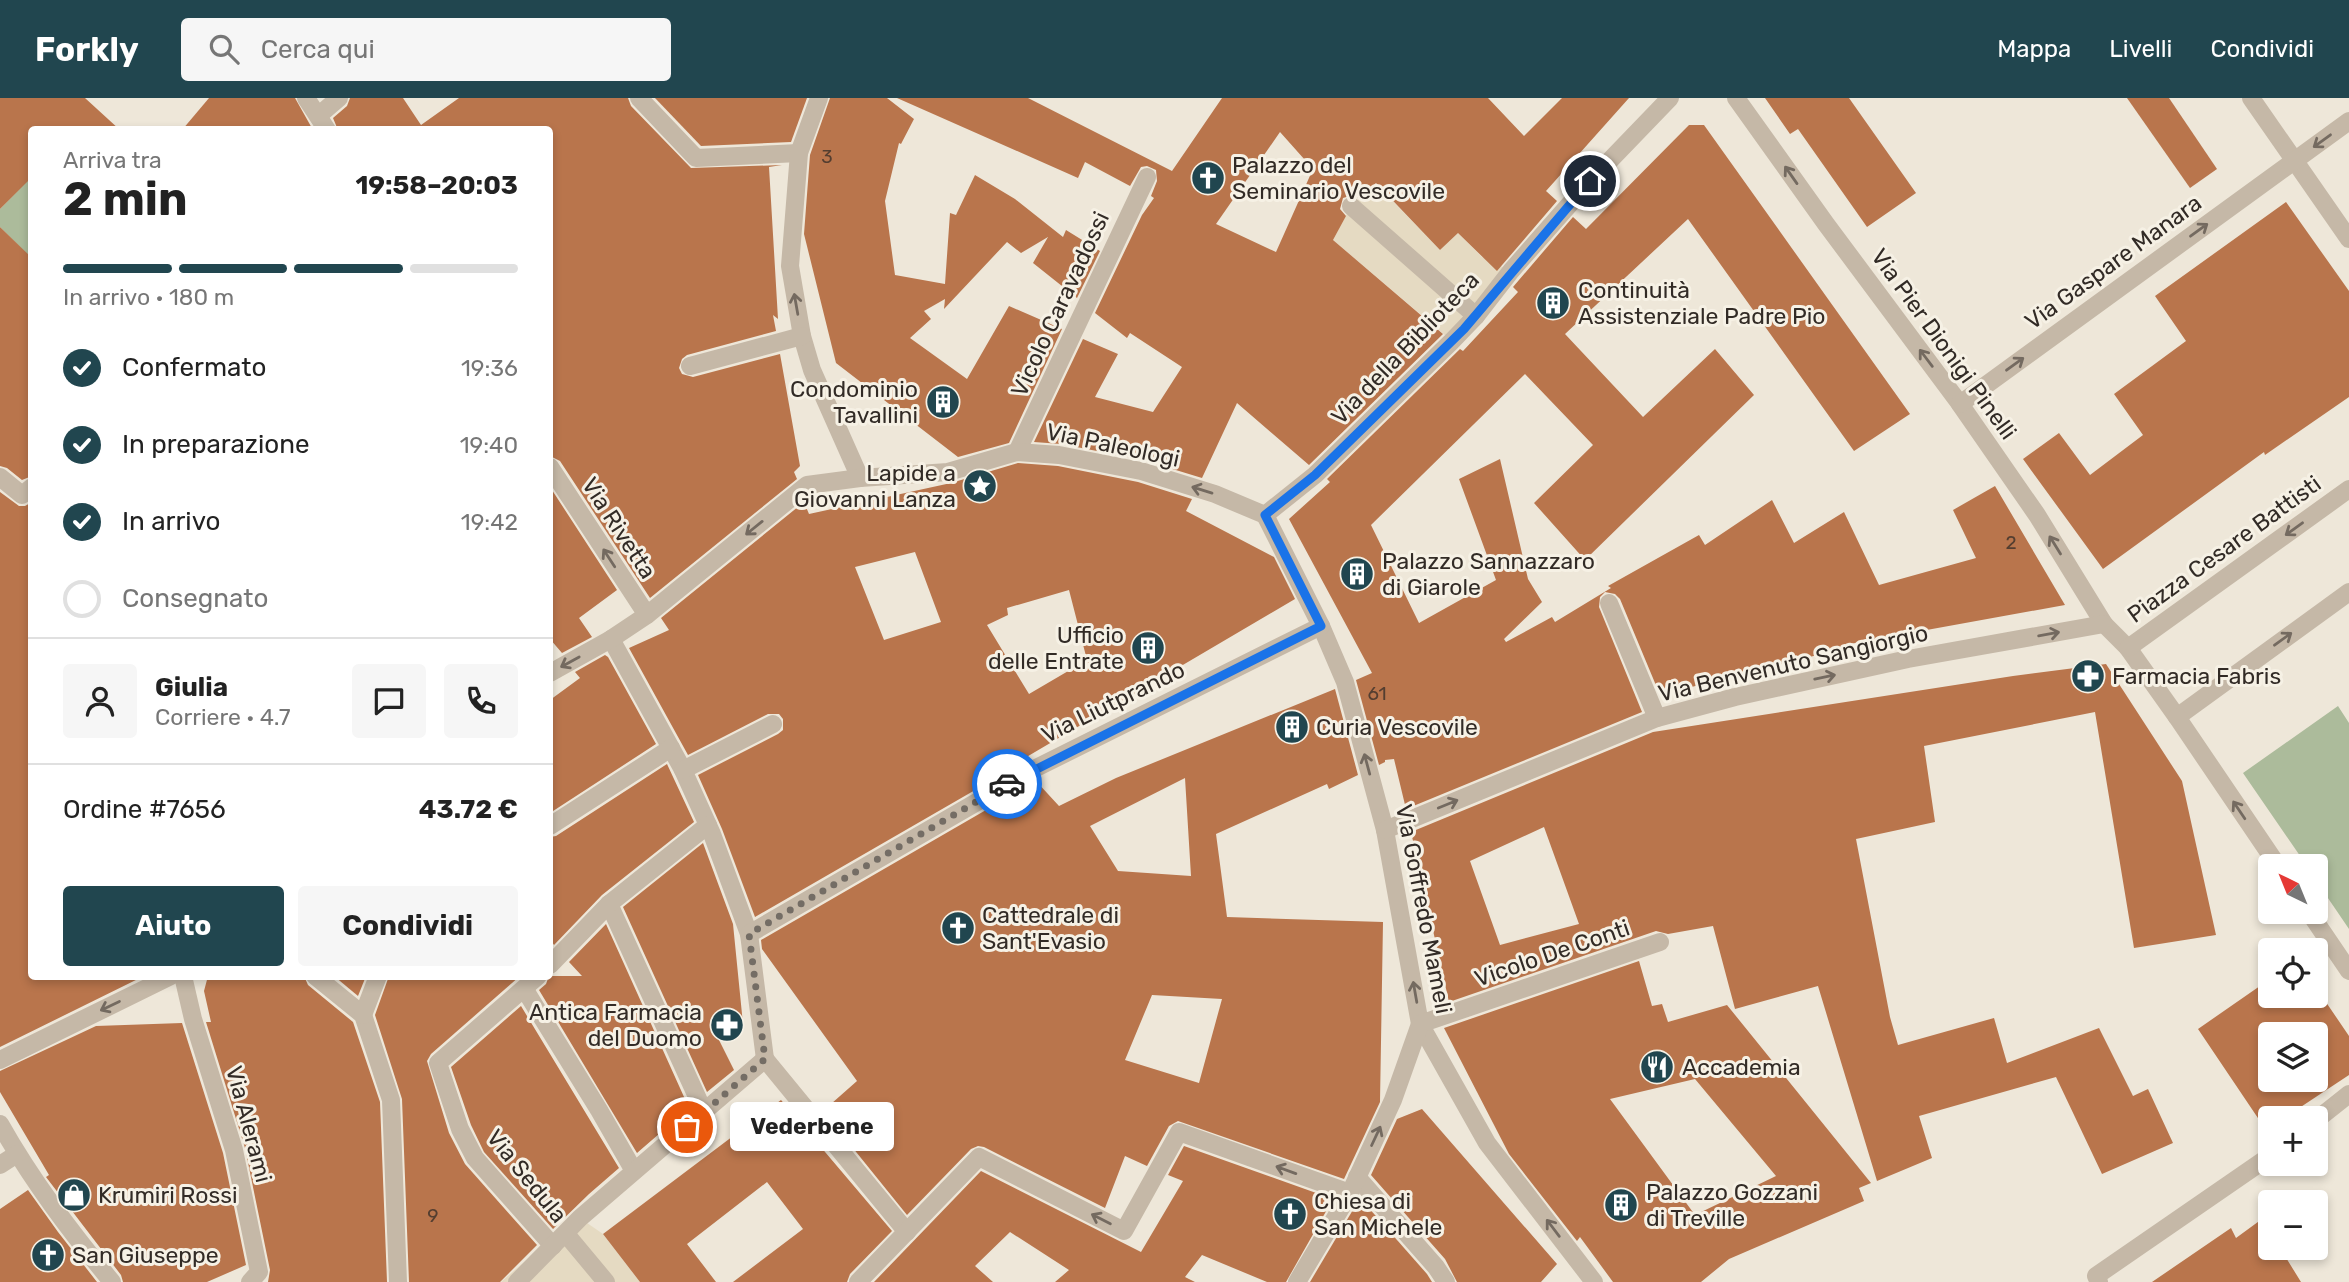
<!DOCTYPE html>
<html lang="it">
<meta charset="utf-8">
<style>
body{margin:0;font-family:Rubik,sans-serif;background:#f6f6f6;color:#222;height:100vh;display:flex;flex-direction:column;font-size:26px;white-space:nowrap}
*{box-sizing:border-box;margin:0}
p{font-size:23px;color:#767676}
.icon{flex:none;width:38px;height:38px;fill:none;stroke:currentColor;stroke-width:2;stroke-linecap:round;stroke-linejoin:round}
.map{position:relative;flex:1;overflow:hidden}
.drawer{position:absolute;left:28px;top:28px;width:525px;height:854px;display:flex;flex-direction:column;background:#fff;border-radius:7px;box-shadow:0 4px 10px #0003}
.drawer>*{flex:none}
.needle{width:46px;rotate:317deg}
.fabs{position:absolute;left:2258px;top:756px;display:grid;gap:14px}
.fabs a{display:grid;place-items:center;width:70px;height:70px;border-radius:7px;background:#fff;box-shadow:0 4px 10px #0003;font-size:35px}
.pin{position:absolute;display:grid;place-items:center;width:60px;height:60px;color:#fff;margin:-30px;border:4px solid #fff;border-radius:50%;box-shadow:0 2px 7px #0007}
.courier{position:absolute;display:grid;place-items:center;width:70px;height:70px;margin:-35px;border:5px solid #1a73e8;border-radius:50%;background:#fff;color:#222;box-shadow:0 2px 9px #0007}
.bubble{position:absolute;height:49px;border-radius:7px;background:#fff;box-shadow:0 4px 10px #0003;font-size:23px;font-weight:700;line-height:49px;text-align:center}
.headline em{font-style:normal;font-weight:700}
.headline div{display:flex;flex-direction:column-reverse}
.headline{display:flex;align-items:center;justify-content:space-between;height:119px;padding:0 35px}
h1{font-size:46px;font-weight:700;line-height:52px}
.bar{display:grid;grid-template-columns:repeat(4,1fr);gap:10px 7px;align-content:center;height:84px;padding:0 35px}
.bar i{height:9px;border-radius:5px;background:#e0e0e0}
.bar .current{background:#21464f}
.bar p{grid-column:span 4}
.line{display:flex;align-items:center;gap:18px;padding:0 35px;border-top:2px solid #e0e0e0}
.line div{flex:1}
.round{display:grid;place-items:center;flex:none;width:74px;height:74px;border-radius:7px;background:#f6f6f6}
ol{padding:0 35px;list-style:none}
li{display:flex;align-items:center;gap:21px;height:77px}
li p{margin-inline-start:auto}
li .icon{padding:7px;border-radius:50%;background:#21464f;color:#fff;stroke-width:4}
li:last-child{color:#767676}
li i{width:38px;height:38px;border:4px solid #e0e0e0;border-radius:50%}
.action{display:flex;gap:14px;margin-top:auto;padding:14px 35px}
.action a{flex:1;height:80px;border-radius:7px;background:#21464f;color:#fff;font-size:28px;font-weight:700;line-height:80px;text-align:center}
.action a+a{background:#f6f6f6;color:#222}
header{display:flex;align-items:center;gap:42px;box-sizing:border-box;height:98px;padding:0 35px;background:#21464f;color:#fff}
header strong{font-size:33px}
nav{display:flex;gap:38px;margin-inline-start:auto;font-size:24px}
.search{width:490px;height:63px;background:#f6f6f6;display:flex;align-items:center;gap:18px;box-sizing:border-box;padding:0 24px;border-radius:7px;color:#767676;font-size:26px}
.map>svg:first-child{display:block}
</style>
<header>
<strong>Forkly</strong>
<div class="search"><svg class="icon" aria-label="search" viewBox="0 0 24 24"><circle cx="10" cy="10" r="6"/><path d="M15 15l6 6"/></svg>Cerca qui</div>
<nav><a>Mappa</a><a>Livelli</a><a>Condividi</a></nav>
</header>
<div class="map">
<svg width="2349" height="1184" viewBox="0 0 2349 1184">
<rect width="100%" height="100%" fill="#eee7d9"/>
<!-- green -->
<g fill="#acbb9b">
<path d="M31,79V160L0,129V111Z"/>
<path d="M2338,608L2349,625V831L2315,781V768H2307L2243,675Z"/>
</g>
<!-- plaza -->
<g fill="#e5dac2">
<path d="M1372,89L1380,90L1440,152L1458,135L1482,159L1511,173L1452,243L1333,142L1351,108Z"/>
<path d="M577,1118L603,1136L640,1184H501Z"/>
</g>
<!-- building -->
<g fill="#b9754c" fill-rule="evenodd">
<path d="M0,0H85L120,32H32V79L0,111Z"/>
<path d="M209,0H295L313,32H182Z"/>
<path d="M350,0H403L421,27L459,0H628L631,8L691,70L782,67L769,69L778,221L773,217L776,233L687,257L682,261L679,270L682,276L693,279L780,256L800,368L794,374L797,381L650,500L560,363L550,358V32H338L333,20L347,8Z"/>
<path d="M655,0H807L791,44L701,48Z"/>
<path d="M830,0H887L914,21L901,46L899,45L885,103L895,177L945,186L950,115L956,117L975,77L1015,101L1063,139L1066,132L1100,153L1077,200L1033,165L1048,139L1021,155L1007,144L944,211L945,201L924,213L931,221L910,240L967,281L1009,208L1062,231L1009,345L958,359L836,265L804,136L810,57Z"/>
<path d="M897,0H1028L1172,73L1222,0H1488L1524,38L1562,0H1629L1546,93L1557,103L1497,173L1458,135L1440,152L1376,85L1359,100L1353,97L1343,100L1340,111L1346,118L1333,142L1443,236L1309,367L1237,305L1202,380L1143,362L1061,346L1034,344L1083,241L1118,256L1095,299L1153,314L1182,269L1130,235L1127,240L1095,215L1142,117L1154,100L1151,98L1157,83L1156,72L1147,68L1141,69L1130,88L1085,64L1078,80ZM1280,34L1313,71L1276,154L1216,126Z"/>
<path d="M1765,0H1849L1916,95L1867,129L1798,31L1790,36Z"/>
<path d="M2127,0H2169L2217,71L2190,90Z"/>
<path d="M1689,27H1704L1910,316L1854,353L1688,121L1565,236L1643,319L1715,251L1754,297L1585,462L1534,405L1593,347L1525,276L1371,427L1419,525L1496,482L1459,381L1500,361L1528,481L1542,504L1504,541L1506,544L1552,519L1555,524L1611,490L1608,488L1699,437L1705,447L1772,402L1794,445L1844,414L1879,487L1976,460L1953,412L1995,388L2065,507L1844,547L1845,550L1660,597L1620,501L1615,496L1605,494L1600,499L1599,509L1642,614L1406,711L1394,661L1385,662V664L1379,667L1356,582L1372,575L1289,421L1330,384L1327,381L1460,251L1463,253L1518,194L1513,189L1573,119L1586,131Z"/>
<path d="M2286,104L2349,193V299L2265,357L2264,354L2103,471L2023,361L2059,335L2090,377L2143,337L2114,296L2186,243L2155,198Z"/>
<path d="M0,129L32,160V378L22,382L7,370L0,368Z"/>
<path d="M1018,365L1058,368L1138,384L1192,401L1186,413L1274,459L1295,501L1018,664L1020,666L755,819L722,731L698,677L778,636L783,632V621L779,616H768L688,657L629,550L669,532L661,520L804,404L809,416L951,385ZM915,454L941,524L884,542L855,469ZM1069,492L1087,562L1029,596L987,527L1008,517L1007,510Z"/>
<path d="M550,389L617,492L579,520L592,539L562,555L550,541Z"/>
<path d="M0,394L19,408H25L32,404V878H144L0,949Z"/>
<path d="M605,557L608,559L656,646L550,715V602L580,580L575,574Z"/>
<path d="M2106,566L2182,683L2216,837L2134,850L2095,614L1924,648L1935,724L1856,741L1890,919L1898,947L1994,920L2007,965L2099,930L2133,998L2148,991L2173,1045L2102,1076L2056,979L1919,1018L1932,1060L1877,1083L1818,888L1735,911L1713,828L1668,836L1656,833L1449,904L1411,734L1653,634L2013,578ZM1544,729L1579,826L1500,847L1470,763Z"/>
<path d="M1335,591L1358,677L1329,691L1327,686L1216,736L1227,819L1383,824L1380,1004L1344,1081L1178,1023L1169,1028L1147,1068L1125,1058L1105,1110L984,1049L978,1048L971,1051L907,1117L823,1013L857,983L762,851L761,842L1036,683L1059,708L1116,680ZM1185,680L1191,778L1118,773L1090,728ZM1152,897L1222,901L1199,985L1125,962Z"/>
<path d="M667,666L694,724L602,797L554,847L550,841V739L556,738Z"/>
<path d="M703,745L733,826L743,926L717,938L734,972L707,994L623,809Z"/>
<path d="M606,826L689,1010L637,1055L539,892L546,886L549,878H582L569,864Z"/>
<path d="M1639,863L1652,908L1662,906L1668,924L1727,907L1871,1085L1859,1090L1864,1103L1729,1161L1701,1184H1613L1580,1139L1577,1143L1509,1056L1444,930ZM1695,981L1776,1078L1695,1117L1610,1001Z"/>
<path d="M208,878H304L308,887L353,924L380,1004L387,1184H268L270,1172L245,1050L206,924H211L204,893Z"/>
<path d="M334,878H366L358,898Z"/>
<path d="M389,878H520L431,956L427,963L449,1035L465,1066L537,1147L500,1184H409L402,1001L375,917Z"/>
<path d="M2270,881V898H2315V888L2349,938V977L2284,1020H2270V1030L2266,1032L2198,931ZM2270,936H2315V982H2270Z"/>
<path d="M521,908L619,1070L589,1096L553,1131L484,1054L471,1027L451,969Z"/>
<path d="M182,925L223,1055L246,1167L207,1184H123L121,1177L46,1079L49,1077L0,994V973L96,928Z"/>
<path d="M781,1002L892,1133L850,1176L847,1184H733L803,1131L767,1084L687,1146L716,1184H640L603,1136Z"/>
<path d="M1422,1011L1557,1166L1541,1184H1457L1445,1161L1371,1077L1397,1021Z"/>
<path d="M1184,1048L1333,1101L1286,1184H1267L1202,1157L1185,1179L1195,1184H1055L1069,1172L1010,1134L975,1168L993,1184H874L981,1073L1141,1154L1183,1083L1168,1077Z"/>
<path d="M28,1092L58,1134L97,1184H0V1111Z"/>
<path d="M1360,1100L1427,1176L1432,1184H1310Z"/>
<path d="M2262,1121L2270,1134V1150H2280L2301,1184H2152L2231,1130L2236,1140Z"/>
</g>
<g fill="none" stroke-linecap="round" stroke-linejoin="round">
<!-- minor -->
<g stroke="#c5b8a7" stroke-width="18">
<path d="M306,0L327,32"/>
<path d="M639,0L696,60L799,55"/>
<path d="M819,0L799,55L790,168L802,238L812,272L860,380"/>
<path d="M1736,0L1826,126L1960,306L2037,417L2104,526L2128,550L2177,619L2349,494"/>
<path d="M2251,0L2349,141"/>
<path d="M318,18L339,0"/>
<path d="M1351,108L1476,218"/>
<path d="M690,268L802,238"/>
<path d="M1960,306L2349,23"/>
<path d="M1017,354L1147,79"/>
<path d="M550,369L647,517"/>
<path d="M0,379L22,397L32,389"/>
<path d="M1265,417L1321,528L1345,584L1385,732L1420,926L1487,1045L1594,1184"/>
<path d="M1265,417L1315,377L1452,243L1476,218L1511,173L1590,83L1670,0"/>
<path d="M1609,505L1657,620"/>
<path d="M611,541L683,672L712,736L749,836L765,961"/>
<path d="M2128,550L2349,391"/>
<path d="M550,575L611,541L647,517L807,387L860,380L948,374L1017,354L1059,357L1141,373L1215,396L1265,417"/>
<path d="M2177,619L2278,768"/>
<path d="M683,672L773,626"/>
<path d="M550,728L671,650"/>
<path d="M1385,732L1657,620L1735,599L1908,561L2104,526"/>
<path d="M609,806L704,1014"/>
<path d="M2309,814L2349,873"/>
<path d="M749,836L1034,671L1321,528"/>
<path d="M550,867L609,806L708,727"/>
<path d="M183,878L193,921L234,1052L259,1174L250,1184"/>
<path d="M315,878L363,917L391,1002L398,1184"/>
<path d="M538,878L438,965L460,1031L475,1060L553,1148"/>
<path d="M525,892L599,1012L634,1073"/>
<path d="M363,917L378,878"/>
<path d="M765,961L907,1134"/>
<path d="M0,962L171,878"/>
<path d="M2315,1023L2349,996"/>
<path d="M0,1026C32,1083 71,1134 112,1184"/>
<path d="M0,1067L17,1056"/>
<path d="M1357,1079L1436,1169L1446,1184"/>
<path d="M566,1136L606,1184"/>
<path d="M517,1184L580,1120L765,961"/>
<path d="M858,1184L979,1059L1124,1133L1179,1034L1350,1095"/>
<path d="M1297,1184L1350,1095L1393,1002L1420,926L1660,844"/>
<path d="M2099,1184L2096,1178L2270,1058"/>
</g>
</g>
<!-- one-way arrows -->
<defs><path id="oneway-shaft" d="M-6 0H5M1.5-3L5.5 0L1.5 3" fill="none" stroke-width="1.6" stroke-linecap="round" stroke-linejoin="round" transform="scale(1.75)"/></defs>
<g stroke="#746a60">
<use href="#oneway-shaft" transform="translate(2322 43) rotate(144)"/>
<use href="#oneway-shaft" transform="translate(1791 77) rotate(-125)"/>
<use href="#oneway-shaft" transform="translate(2199 132) rotate(-36)"/>
<use href="#oneway-shaft" transform="translate(796 206) rotate(-100)"/>
<use href="#oneway-shaft" transform="translate(1926 260) rotate(-127)"/>
<use href="#oneway-shaft" transform="translate(2015 266) rotate(-36)"/>
<use href="#oneway-shaft" transform="translate(1202 392) rotate(-163)"/>
<use href="#oneway-shaft" transform="translate(754 430) rotate(141)"/>
<use href="#oneway-shaft" transform="translate(2294 431) rotate(144)"/>
<use href="#oneway-shaft" transform="translate(2055 447) rotate(-122)"/>
<use href="#oneway-shaft" transform="translate(609 460) rotate(-123)"/>
<use href="#oneway-shaft" transform="translate(2049 536) rotate(-10)"/>
<use href="#oneway-shaft" transform="translate(2283 541) rotate(-36)"/>
<use href="#oneway-shaft" transform="translate(570 564) rotate(151)"/>
<use href="#oneway-shaft" transform="translate(1825 579) rotate(-12)"/>
<use href="#oneway-shaft" transform="translate(1367 666) rotate(-105)"/>
<use href="#oneway-shaft" transform="translate(1448 706) rotate(-22)"/>
<use href="#oneway-shaft" transform="translate(2239 712) rotate(-124)"/>
<use href="#oneway-shaft" transform="translate(1415 894) rotate(-100)"/>
<use href="#oneway-shaft" transform="translate(110 908) rotate(154)"/>
<use href="#oneway-shaft" transform="translate(1376 1038) rotate(-65)"/>
<use href="#oneway-shaft" transform="translate(1286 1072) rotate(-160)"/>
<use href="#oneway-shaft" transform="translate(1101 1121) rotate(-153)"/>
<use href="#oneway-shaft" transform="translate(1553 1130) rotate(-127)"/>
</g>
<g fill="none" stroke-linecap="round" stroke-linejoin="round">
<!-- done -->
<path stroke="#746d65" stroke-width="7" stroke-dasharray="0 12.6" d="M687,1029L765,961L749,836L1007,686"/>
<!-- route -->
<path stroke="#1a73e8" stroke-width="9" d="M1007,686L1321,528L1265,417L1315,377L1464,231L1590,83"/>
</g>
<!-- icons -->
<defs>
<g id="church-disc" transform="scale(1.75)"><circle r="9.5" fill="#21464f" stroke="#f6f1e5"/><path d="M-1.2-6h2.4v3.5h3.3v2.4h-3.3V6h-2.4V-.1h-3.3v-2.4h3.3Z" fill="#fff"/></g>
<g id="building-disc" transform="scale(1.75)"><circle r="9.5" fill="#21464f" stroke="#f6f1e5"/><path d="M-4-6H4V6H1V3H-1V6H-4ZM-2.5-4.3h1.7v1.8h-1.7ZM.8-4.3h1.7v1.8H.8ZM-2.5-1h1.7V.8h-1.7ZM.8-1h1.7V.8H.8Z" fill="#fff"/></g>
<g id="sight-disc" transform="scale(1.75)"><circle r="9.5" fill="#21464f" stroke="#f6f1e5"/><path d="M0-6L1.8-2.2L6-1.7L2.9 1.2L3.7 5.4L0 3.3L-3.7 5.4L-2.9 1.2L-6-1.7L-1.8-2.2Z" fill="#fff"/></g>
<g id="pharmacy-disc" transform="scale(1.75)"><circle r="9.5" fill="#21464f" stroke="#f6f1e5"/><path d="M-2-6h4v4h4v4h-4v4h-4v-4h-4v-4h4Z" fill="#fff"/></g>
<g id="restaurant-disc" transform="scale(1.75)"><circle r="9.5" fill="#21464f" stroke="#f6f1e5"/><path d="M-5-6h1v4h1v-4h1v4h1v-4h1v5L-1.5 .5V6h-2V.5L-5-1ZM5-6V6H3V1.5H1.5Q1.5-4 5-6Z" fill="#fff"/></g>
<g id="shop-disc" transform="scale(1.75)"><circle r="9.5" fill="#21464f" stroke="#f6f1e5"/><path d="M-5-2.5h2.3a2.7 3.5 0 0 1 5.4 0H5L5.5 6h-11ZM-1.5-2.5h3a1.5 2.3 0 0 0-3 0Z" fill="#fff"/></g>
</defs>
<g fill-rule="evenodd">
<use href="#church-disc" x="1208" y="80"/>
<use href="#building-disc" x="1553" y="205"/>
<use href="#building-disc" x="943" y="304"/>
<use href="#sight-disc" x="980" y="388"/>
<use href="#building-disc" x="1357" y="476"/>
<use href="#building-disc" x="1148" y="550"/>
<use href="#pharmacy-disc" x="2088" y="578"/>
<use href="#building-disc" x="1292" y="629"/>
<use href="#church-disc" x="958" y="830"/>
<use href="#pharmacy-disc" x="727" y="927"/>
<use href="#restaurant-disc" x="1657" y="969"/>
<use href="#shop-disc" x="74" y="1097"/>
<use href="#building-disc" x="1621" y="1107"/>
<use href="#church-disc" x="1290" y="1116"/>
<use href="#church-disc" x="48" y="1157"/>
</g>
<g text-anchor="middle" dominant-baseline="central" stroke-width="6" stroke-linejoin="round" paint-order="stroke">
<!-- number labels -->
<g font-size="19" fill="#543e30">
<text x="827" y="58">3</text>
<text x="2011" y="444">2</text>
<text x="1377" y="595">61</text>
<text x="433" y="1117">9</text>
</g>
<!-- poi labels -->
<g font-size="23" fill="#322b26" stroke="#f6f1e5" text-anchor="start">
<text x="1232" y="67">Palazzo del<tspan x="1232" dy="26">Seminario Vescovile</tspan></text>
<text x="1578" y="192">Continuità<tspan x="1578" dy="26">Assistenziale Padre Pio</tspan></text>
<text x="918" y="291" text-anchor="end">Condominio<tspan x="918" dy="26">Tavallini</tspan></text>
<text x="956" y="375" text-anchor="end">Lapide a<tspan x="956" dy="26">Giovanni Lanza</tspan></text>
<text x="1382" y="463">Palazzo Sannazzaro<tspan x="1382" dy="26">di Giarole</tspan></text>
<text x="1124" y="537" text-anchor="end">Ufficio<tspan x="1124" dy="26">delle Entrate</tspan></text>
<text x="2112" y="578">Farmacia Fabris</text>
<text x="1316" y="629">Curia Vescovile</text>
<text x="982" y="817">Cattedrale di<tspan x="982" dy="26">Sant'Evasio</tspan></text>
<text x="702" y="914" text-anchor="end">Antica Farmacia<tspan x="702" dy="26">del Duomo</tspan></text>
<text x="1682" y="969">Accademia</text>
<text x="1646" y="1094">Palazzo Gozzani<tspan x="1646" dy="26">di Treville</tspan></text>
<text x="98" y="1097">Krumiri Rossi</text>
<text x="1314" y="1103">Chiesa di<tspan x="1314" dy="26">San Michele</tspan></text>
<text x="72" y="1157">San Giuseppe</text>
</g>
<!-- street labels -->
<g font-size="23" fill="#322b26" stroke="#f6f1e5">
<text transform="translate(2113 164) rotate(-36)">Via Gaspare Manara</text>
<text transform="translate(1060 206) rotate(-65)">Vicolo Caravadossi</text>
<text transform="translate(1944 246) rotate(54)">Via Pier Dionigi Pinelli</text>
<text transform="translate(1405 250) rotate(-46)">Via della Biblioteca</text>
<text transform="translate(1113 347) rotate(12)">Via Paleologi</text>
<text transform="translate(619 430) rotate(57)">Via Rivetta</text>
<text transform="translate(2224 451) rotate(-36)">Piazza Cesare Battisti</text>
<text transform="translate(1793 565) rotate(-13)">Via Benvenuto Sangiorgio</text>
<text transform="translate(1113 604) rotate(-26)">Via Liutprando</text>
<text transform="translate(1424 811) rotate(79)">Via Goffredo Mameli</text>
<text transform="translate(1552 855) rotate(-19)">Vicolo De Conti</text>
<text transform="translate(249 1026) rotate(75)">Via Alerami</text>
<text transform="translate(527 1078) rotate(51)">Via Sedula</text>
</g>
</g>
</svg>
<div class="fabs">
<a><svg class="needle" viewBox="-14 -14 28 28"><path d="M0-13l5 13h-10z" fill="#e53935"/><path d="M0 13l5-13h-10z" fill="#767676"/></svg></a>
<a><svg class="icon" aria-label="locate" viewBox="0 0 24 24"><circle cx="12" cy="12" r="6"/><path d="M12 2v4M12 18v4M2 12h4M18 12h4"/></svg></a>
<a><svg class="icon" aria-label="layers" viewBox="0 0 24 24"><path d="M12 4l9 5-9 5-9-5zM3 14l9 5 9-5"/></svg></a>
<a>+</a>
<a>−</a>
</div>
<div class="pin" style="left:687px;top:1029px;background:#ea580c"><svg class="icon" aria-label="bag" viewBox="0 0 24 24"><path d="M5 8h14l-1 12H6zM9 8a3 3 0 0 1 6 0"/></svg></div>
<div class="pin" style="left:1590px;top:83px;background:#1f2937"><svg class="icon" aria-label="home" viewBox="0 0 24 24"><path d="M3 11l9-7 9 7M6 9v11h12V9"/></svg></div>
<div class="courier" style="left:1007px;top:686px"><svg class="icon" aria-label="car" viewBox="0 0 24 24"><path d="M5 17H2v-5l4-1 3-4h7l3 4 3 1v5h-3M9 17h6M6 11h13"/><circle cx="7" cy="17" r="2"/><circle cx="17" cy="17" r="2"/></svg></div>
<div class="bubble" style="left:730px;top:1004px;width:164px">Vederbene</div>
<section class="drawer">
<div class="headline"><div><h1>2 min</h1><p>Arriva tra</p></div><em>19:58–20:03</em></div>
<div class="bar"><i class="current"></i><i class="current"></i><i class="current"></i><i></i><p>In arrivo · 180 m</p></div>
<ol>
<li><svg class="icon" aria-label="check" viewBox="0 0 24 24"><path d="M5 12l5 5 9-10"/></svg>Confermato<p>19:36</p></li>
<li><svg class="icon" aria-label="check" viewBox="0 0 24 24"><path d="M5 12l5 5 9-10"/></svg>In preparazione<p>19:40</p></li>
<li><svg class="icon" aria-label="check" viewBox="0 0 24 24"><path d="M5 12l5 5 9-10"/></svg>In arrivo<p>19:42</p></li>
<li><i></i>Consegnato</li>
</ol>
<div class="line" style="height:126px"><a class="round"><svg class="icon" aria-label="person" viewBox="0 0 24 24"><circle cx="12" cy="8" r="4"/><path d="M4 21q1-7 8-7t8 7"/></svg></a><div><b>Giulia</b><p>Corriere · 4.7</p></div><a class="round"><svg class="icon" aria-label="chat" viewBox="0 0 24 24"><path d="M4 5h16v11H9l-5 4z"/></svg></a><a class="round"><svg class="icon" aria-label="phone" viewBox="0 0 24 24"><path d="M5 4h4l2 5-3 2q2 4 5 5l2-3 5 2v4C11 20 4 13 5 4z"/></svg></a></div>
<div class="line" style="height:91px"><div>Ordine #7656</div><b>43.72 €</b></div>
<div class="action"><a>Aiuto</a><a>Condividi</a></div>
</section>
</div>
